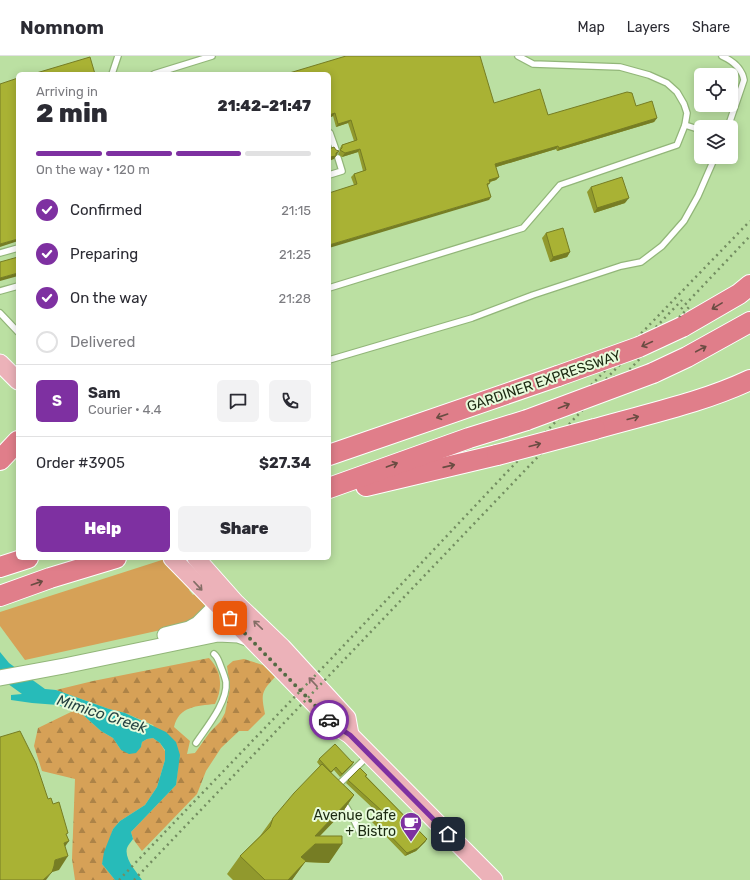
<!DOCTYPE html>
<meta charset="utf-8">
<style>
body{margin:0;font-family:Rubik,sans-serif;background:#f2f2f3;color:#2b2b33;height:100vh;display:flex;flex-direction:column;font-size:15px;white-space:nowrap}
*{box-sizing:border-box;margin:0}
p{font-size:13px;color:#7c7c81}
.icon{flex:none;width:22px;height:22px;fill:none;stroke:currentColor;stroke-width:2;stroke-linecap:round;stroke-linejoin:round}
.map{position:relative;flex:1;overflow:hidden}
.details{position:absolute;left:16px;top:16px;width:315px;height:488px;display:flex;flex-direction:column;background:#fff;border-radius:6px;box-shadow:0 2px 10px #0003}
.details>*{flex:none}
.buttons{position:absolute;left:694px;top:12px;display:grid;gap:8px}
.buttons a{display:grid;place-items:center;width:44px;height:44px;border-radius:6px;background:#fff;box-shadow:0 2px 10px #0003;font-size:20px}
.pin{position:absolute;display:grid;place-items:center;width:34px;height:34px;color:#fff;margin:-17px;border-radius:8px;box-shadow:0 2px 6px #0006}
.courier{position:absolute;display:grid;place-items:center;width:40px;height:40px;margin:-20px;border:3px solid #7e30a1;border-radius:50%;background:#fff;color:#222;box-shadow:0 1px 5px #0007}
.headline em{font-style:normal;font-weight:800}
.headline div{display:flex;flex-direction:column-reverse}
.headline{display:flex;align-items:center;justify-content:space-between;height:68px;padding:0 20px}
h1{font-size:26px;font-weight:800;line-height:30px}
.bar{display:grid;grid-template-columns:repeat(4,1fr);gap:6px 4px;align-content:center;height:48px;padding:0 20px}
.bar i{height:5px;border-radius:3px;background:#e1e1e2}
.bar .selected{background:#7e30a1}
.bar p{grid-column:span 4}
.line{display:flex;align-items:center;gap:10px;padding:0 20px;border-top:1px solid #e1e1e2}
.line div{flex:1}
.round{display:grid;place-items:center;flex:none;width:42px;height:42px;border-radius:6px;background:#f2f2f3}
ol{padding:0 20px;list-style:none}
li{display:flex;align-items:center;gap:12px;height:44px}
li p{margin-inline-start:auto}
li .icon{padding:4px;border-radius:50%;background:#7e30a1;color:#fff;stroke-width:4}
li:last-child{color:#7c7c81}
li i{width:22px;height:22px;border:2px solid #e1e1e2;border-radius:50%}
.primary-button{display:flex;gap:8px;margin-top:auto;padding:8px 20px}
.primary-button a{flex:1;height:46px;border-radius:6px;background:#7e30a1;color:#fff;font-size:16px;font-weight:800;line-height:46px;text-align:center}
.primary-button a+a{background:#f2f2f3;color:#2b2b33}
header{display:flex;align-items:center;gap:24px;box-sizing:border-box;height:56px;padding:0 20px;background:#fff;border-bottom:1px solid #e1e1e2}
header strong{font-size:19px}
nav{display:flex;gap:22px;margin-inline-start:auto;font-size:14px}
.map>svg:first-child{display:block}
</style>
<header>
<strong>Nomnom</strong>
<nav><a>Map</a><a>Layers</a><a>Share</a></nav>
</header>
<div class="map">
<svg width="750" height="824" viewBox="0 0 750 824">
<defs>
<pattern id="forest-firs" width="22" height="20" patternUnits="userSpaceOnUse"><rect width="22" height="20" fill="#d6a157"/><path d="M5 1l3.5 6h-7zM16 11l3.5 6h-7z" fill="#ad8347"/></pattern>
</defs>
<rect width="100%" height="100%" fill="#bbe0a2"/>
<!-- grass -->
<path fill="#d6a157" d="M165,503L191,532L189,534L193,539L196,537L205,548L206,552L188,568L25,604L0,570V556Z"/>
<!-- forest -->
<g fill="url(#forest-firs)">
<path d="M209,602C222,615 223,632 215,648C197,650 179,650 174,671L190,685L187,698L195,697L210,676L220,666L225,657L230,632L227,610L233,605L244,603L263,609L275,621C261,636 261,638 265,658L248,675H239L221,692L206,715L197,738L142,795L133,783L131,776L176,729L178,711L153,669L125,657L109,653L56,634L93,625Z"/>
<path d="M73,655L82,658L101,675L113,682L121,694L141,691L142,686L147,683L153,682L160,687L165,695V704L157,731L145,749L120,765L113,773L102,808L115,824H75L72,803L75,723L42,715L34,690L38,672Z"/>
</g>
<!-- water -->
<path fill="#27bbb9" d="M0,596L9,607L45,633L56,634L109,653L125,657L166,676L176,686L180,699L176,729L131,776L133,783C131,786 128,789 127,792C124,803 137,816 142,824H115L102,808L104,796L113,773L120,765L145,749L157,731L165,704V694L160,687L153,682L147,683L142,686L141,691L136,697L129,698L121,694L113,682L101,675L82,658L58,649L32,647L11,644V639L22,638L4,625L0,621Z"/>
<g fill="none" stroke-linecap="round" stroke-linejoin="round">
<!-- service casing -->
<g stroke="#92b679" stroke-width="8">
<g id="service">
<path d="M722,0C733,5 742,12 744,24L728,71"/>
<path d="M112,18L118,0"/>
<path d="M154,18L212,0"/>
<path d="M685,69L701,74"/>
<path d="M329,78L330,77L336,94"/>
<path d="M329,119L342,115L338,102"/>
<path d="M0,197L18,192"/>
<path d="M329,232L523,172L560,129L677,89L685,69L687,57L684,48L677,36L667,27L649,19L620,11L533,8L518,0"/>
<path d="M0,235L18,230"/>
<path d="M0,257L18,276"/>
<path d="M329,304L472,262L533,239L621,210L641,206L662,190L684,165L698,140L715,101"/>
<path d="M196,687C206,672 228,646 226,626C225,621 223,616 221,611C219,606 218,601 214,598"/>
<path d="M337,730L368,700"/>
<path d="M342,744L354,764L361,779"/>
</g>
</g>
<!-- secondary casing -->
<g stroke="#92b679" stroke-width="17">
<g id="secondary">
<path d="M196,578L211,570L233,548"/>
<path d="M165,579L189,573L198,568L226,540"/>
<path d="M0,622L64,610L218,578L238,579L252,584"/>
</g>
</g>
<!-- primary casing -->
<g stroke="#fff" stroke-width="19">
<g id="primary">
<path d="M0,307L18,325"/>
<path d="M172,502L336,670L350,679L494,824"/>
<path d="M196,502L235,546L282,591L347,662L350,679"/>
</g>
</g>
<!-- motorway casing -->
<g stroke="#fff" stroke-width="22">
<g id="motorway">
<path d="M682,271L739,238L750,229"/>
<path d="M653,317L687,301L750,266"/>
<path d="M595,373C647,358 701,347 750,324"/>
<path d="M329,399L558,320"/>
<path d="M0,404L18,385"/>
<path d="M366,430L497,399"/>
<path d="M329,432L469,382L527,364"/>
<path d="M0,511L28,502"/>
<path d="M0,540L50,522L116,502"/>
</g>
</g>
<!-- service -->
<use href="#service" stroke="#fff" stroke-width="5.5"/>
<!-- secondary -->
<use href="#secondary" stroke="#fff" stroke-width="15"/>
<!-- primary -->
<use href="#primary" stroke="#ecb2b9" stroke-width="17"/>
<!-- motorway -->
<use href="#motorway" stroke="#e07e8a" stroke-width="20"/>
<!-- rail -->
<g stroke="#738d61" stroke-width="2.5" stroke-dasharray="2 4" stroke-linecap="butt">
<path d="M681,253L750,180"/>
<path d="M606,323L682,244"/>
<path d="M613,331L690,250"/>
<path d="M119,824L330,604L507,416L750,165"/>
<path d="M134,824L615,320"/>
</g>
<!-- motorway-bridge casing -->
<g stroke="#fff" stroke-width="22" stroke-linecap="butt">
<g id="motorway-bridge">
<path d="M558,320L639,291L682,271"/>
<path d="M527,364L653,317"/>
<path d="M497,399L595,373"/>
</g>
</g>
<!-- motorway-bridge -->
<use href="#motorway-bridge" stroke="#e07e8a" stroke-width="20"/>
</g>
<!-- wall -->
<g fill="#91992d">
<path d="M329,18L494,47L548,59L636,50L657,62L654,66L557,95L556,93L496,111L499,121L496,124L490,126L488,130L489,144L354,129L351,121L354,118L363,115L358,96L342,101L338,98L340,95V92L342,89L354,85L348,67L336,71L333,60L329,62Z"/>
<path d="M591,131L625,147L594,157L587,136Z"/>
<path d="M546,177L570,196L567,201L550,206L542,182Z"/>
<path d="M319,703L354,706L352,709L340,721L334,714L331,717L354,739L342,757L320,780L329,807L305,806L292,824H233L227,818L240,800L260,780L273,762L320,710L317,706Z"/>
<path d="M366,720L427,783L425,786L416,795L405,800L372,766L379,758L346,727L348,724Z"/>
</g>
<!-- shaded-wall -->
<g fill="#767d24">
<path d="M335,57L333,60L329,62V59Z"/>
<path d="M657,62L654,66L557,95L559,92Z"/>
<path d="M351,64L348,67L336,71L338,68Z"/>
<path d="M558,90L556,93L493,112L495,108Z"/>
<path d="M360,93L358,96L342,101L345,97Z"/>
<path d="M339,95L334,103L329,105L330,101Z"/>
<path d="M499,121L496,124L486,127L489,124Z"/>
<path d="M491,141L489,144L329,192V189Z"/>
<path d="M629,142L625,147L594,157L597,152Z"/>
<path d="M18,183V185L0,191V188Z"/>
<path d="M570,196L567,201L550,206L553,201Z"/>
<path d="M18,217V220L0,225V222Z"/>
<path d="M354,706L352,709L340,721L342,718Z"/>
<path d="M354,739L342,757L302,798L315,780Z"/>
<path d="M427,783L425,786L416,795L405,800L407,797Z"/>
<path d="M69,785L59,799L64,787Z"/>
<path d="M315,788H342L329,807L305,806L292,824H288L301,801Z"/>
<path d="M68,800L59,814L46,818L55,804Z"/>
<path d="M52,816L46,824H43Z"/>
</g>
<!-- building -->
<g fill="#a9b234" stroke="#767d24">
<path d="M346,0H480L494,47L540,33L548,59L627,36L632,37L636,50L652,45L657,62L559,92L558,90L495,108L499,121L489,124L490,127L487,128L491,141L329,189V137L357,128L354,118L366,114L360,93L345,97L340,94L342,92V89L357,84L351,64L338,68L335,57L329,59V18H286Z"/>
<path d="M90,1L95,18H33Z"/>
<path d="M18,22V183L0,188V28Z"/>
<path d="M334,91L336,94L339,95L336,97V100L330,101L331,104L329,105V93Z"/>
<path d="M622,121L629,142L597,152L591,131Z"/>
<path d="M563,172L570,196L553,201L546,177Z"/>
<path d="M18,201V217L0,222V206Z"/>
<path d="M20,675L36,707L48,743L51,742L53,748L59,746L68,777L66,778L69,785L64,787L68,800L55,804L54,810L52,816L43,824H0V681Z"/>
<path d="M335,688L352,706H354L342,718L336,711L331,716L319,703Z"/>
<path d="M322,708L354,739L315,780H342V788H315L301,801L306,805L288,824H265L240,800L270,771L273,762L294,737Z"/>
<path d="M360,712L367,719L365,720L427,783L418,792L407,797L374,763L382,755L348,724Z"/>
</g>
<!-- one-way arrows -->
<defs><path id="oneway-shaft" d="M-6 0H5M1.5-3L5.5 0L1.5 3" fill="none" stroke-width="1.6" stroke-linecap="round" stroke-linejoin="round"/></defs>
<g stroke="#6a4c42">
<use href="#oneway-shaft" transform="translate(717 250) rotate(149)"/>
<use href="#oneway-shaft" transform="translate(647 288) rotate(155)"/>
<use href="#oneway-shaft" transform="translate(701 293) rotate(-28)"/>
<use href="#oneway-shaft" transform="translate(564 350) rotate(-21)"/>
<use href="#oneway-shaft" transform="translate(442 360) rotate(161)"/>
<use href="#oneway-shaft" transform="translate(633 362) rotate(-15)"/>
<use href="#oneway-shaft" transform="translate(535 389) rotate(-15)"/>
<use href="#oneway-shaft" transform="translate(392 409) rotate(-20)"/>
<use href="#oneway-shaft" transform="translate(449 410) rotate(-13)"/>
<use href="#oneway-shaft" transform="translate(37 527) rotate(-19)"/>
</g>
<g stroke="#846e66">
<use href="#oneway-shaft" transform="translate(198 530) rotate(47)"/>
<use href="#oneway-shaft" transform="translate(258 569) rotate(-136)"/>
<use href="#oneway-shaft" transform="translate(313 626) rotate(-133)"/>
</g>
<g fill="none" stroke-linecap="round" stroke-linejoin="round">
<!-- done -->
<path stroke="#546a44" stroke-width="4" stroke-dasharray="0 7.2" d="M230,562L329,664"/>
<!-- route -->
<path stroke="#7e30a1" stroke-width="5" d="M329,664L336,670L350,679L448,778"/>
</g>
<!-- icons -->
<defs>
<g id="cafe-pin" transform="scale(1.15)"><path d="M0 17L-7.5 6A9.5 9.5 0 1 1 7.5 6Z" fill="#7e30a1" stroke="#e8fbdc"/><path d="M-5.5-4.5H6V0H3Q3 3.5 0 3.5H-2.5Q-5.5 3.5-5.5 0ZM3-3.2v2h1.7v-2ZM-6 4.5H4V6H-6Z" fill="#fff"/></g>
</defs>
<g fill-rule="evenodd">
<use href="#cafe-pin" x="411" y="767"/>
</g>
<g text-anchor="middle" dominant-baseline="central" stroke-width="4" stroke-linejoin="round" paint-order="stroke">
<!-- street labels -->
<g font-size="14" fill="#1c2a12" stroke="#e8fbdc">
<text transform="translate(544 325) rotate(-19)">GARDINER EXPRESSWAY</text>
</g>
<!-- poi labels -->
<g font-size="14" fill="#1c2a12" stroke="#e8fbdc" text-anchor="end">
<text x="396" y="759">Avenue Cafe<tspan x="396" dy="16">+ Bistro</tspan></text>
</g>
<!-- water labels -->
<g font-size="15" font-style="italic" fill="#254242" stroke="#e8fbdc">
<text transform="translate(102 658) rotate(18)">Mimico Creek</text>
</g>
</g>
</svg>
<div class="buttons">
<a><svg class="icon" aria-label="locate" viewBox="0 0 24 24"><circle cx="12" cy="12" r="6"/><path d="M12 2v4M12 18v4M2 12h4M18 12h4"/></svg></a>
<a><svg class="icon" aria-label="layers" viewBox="0 0 24 24"><path d="M12 4l9 5-9 5-9-5zM3 14l9 5 9-5"/></svg></a>
</div>
<div class="pin" style="left:230px;top:562px;background:#ea580c"><svg class="icon" aria-label="bag" viewBox="0 0 24 24"><path d="M5 8h14l-1 12H6zM9 8a3 3 0 0 1 6 0"/></svg></div>
<div class="pin" style="left:448px;top:778px;background:#1f2937"><svg class="icon" aria-label="home" viewBox="0 0 24 24"><path d="M3 11l9-7 9 7M6 9v11h12V9"/></svg></div>
<div class="courier" style="left:329px;top:664px"><svg class="icon" aria-label="car" viewBox="0 0 24 24"><path d="M5 17H2v-5l4-1 3-4h7l3 4 3 1v5h-3M9 17h6M6 11h13"/><circle cx="7" cy="17" r="2"/><circle cx="17" cy="17" r="2"/></svg></div>
<section class="details">
<div class="headline"><div><h1>2 min</h1><p>Arriving in</p></div><em>21:42–21:47</em></div>
<div class="bar"><i class="selected"></i><i class="selected"></i><i class="selected"></i><i></i><p>On the way · 120 m</p></div>
<ol>
<li><svg class="icon" aria-label="check" viewBox="0 0 24 24"><path d="M5 12l5 5 9-10"/></svg>Confirmed<p>21:15</p></li>
<li><svg class="icon" aria-label="check" viewBox="0 0 24 24"><path d="M5 12l5 5 9-10"/></svg>Preparing<p>21:25</p></li>
<li><svg class="icon" aria-label="check" viewBox="0 0 24 24"><path d="M5 12l5 5 9-10"/></svg>On the way<p>21:28</p></li>
<li><i></i>Delivered</li>
</ol>
<div class="line" style="height:72px"><b class="round" style="background:#7e30a1;color:#fff">S</b><div><b>Sam</b><p>Courier · 4.4</p></div><a class="round"><svg class="icon" aria-label="chat" viewBox="0 0 24 24"><path d="M4 5h16v11H9l-5 4z"/></svg></a><a class="round"><svg class="icon" aria-label="phone" viewBox="0 0 24 24"><path d="M5 4h4l2 5-3 2q2 4 5 5l2-3 5 2v4C11 20 4 13 5 4z"/></svg></a></div>
<div class="line" style="height:52px"><div>Order #3905</div><b>$27.34</b></div>
<div class="primary-button"><a>Help</a><a>Share</a></div>
</section>
</div>
